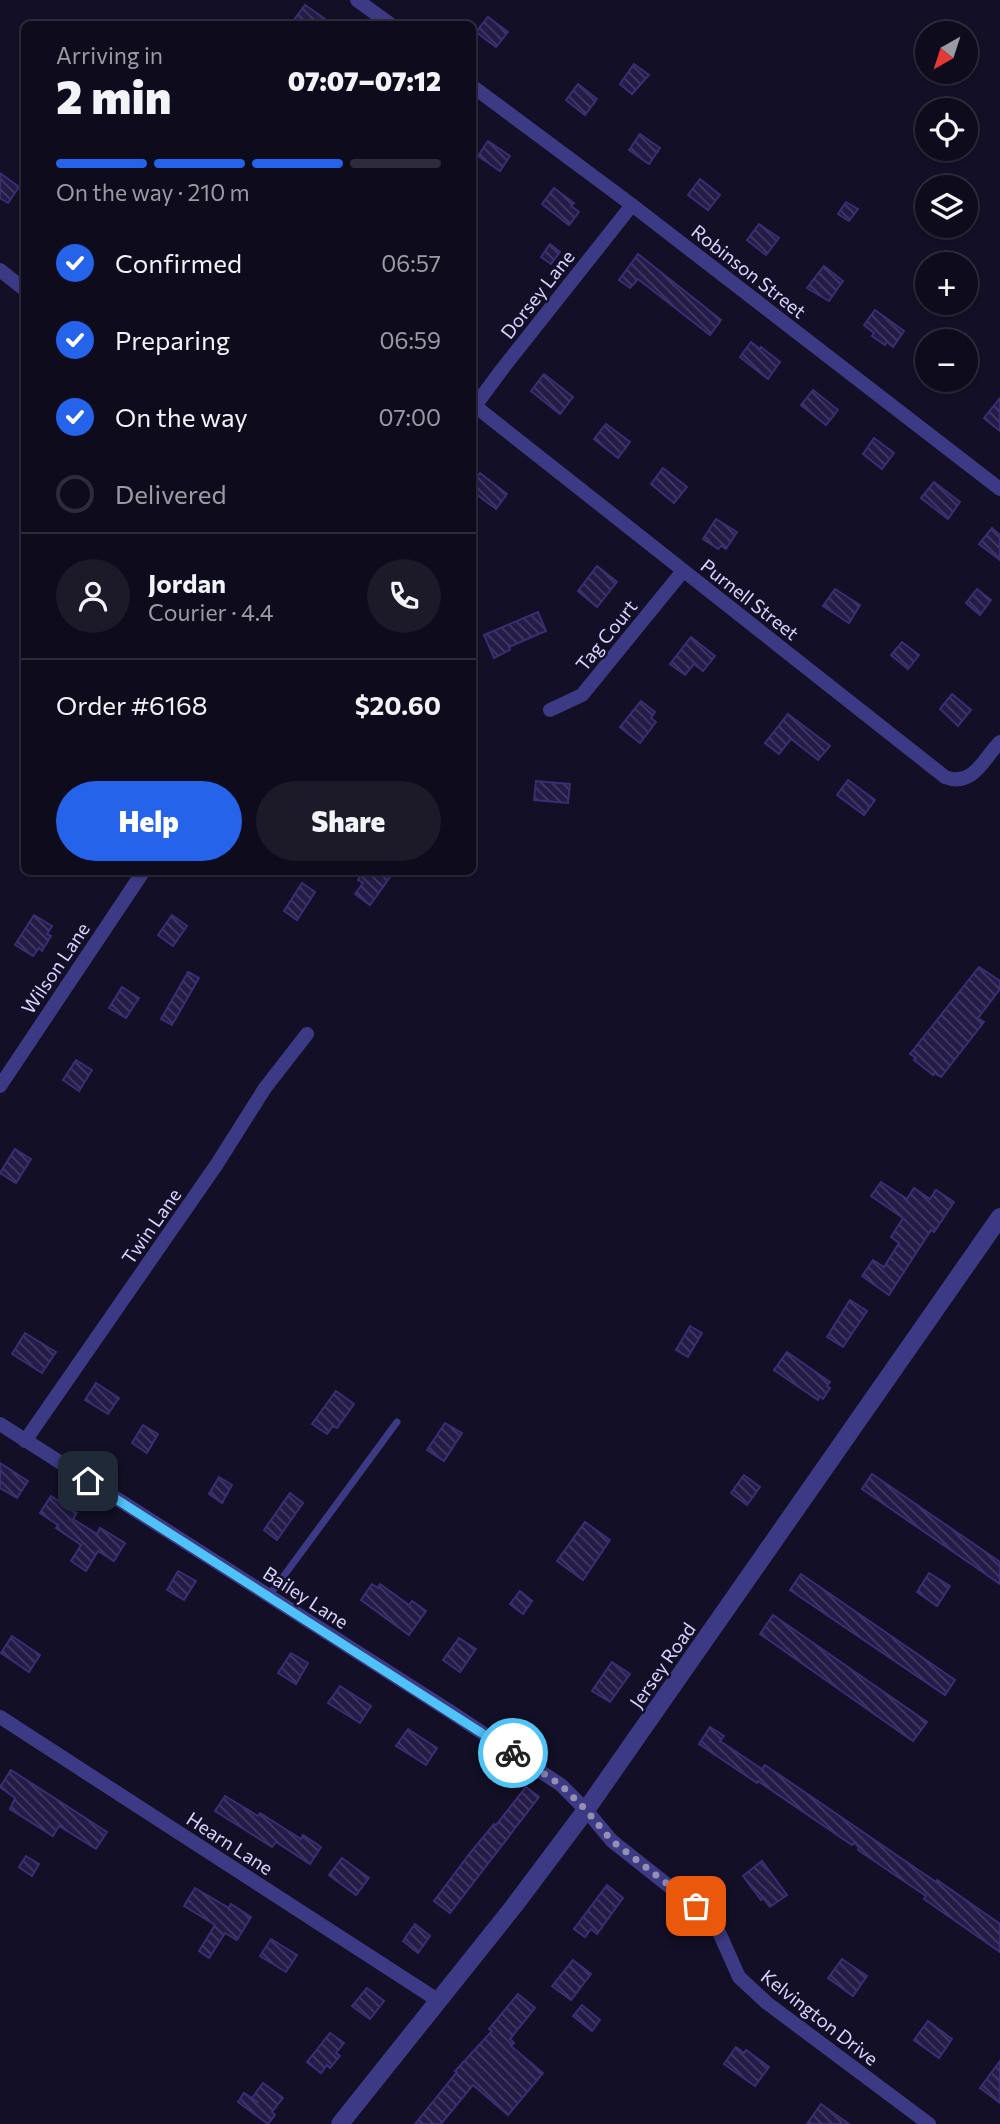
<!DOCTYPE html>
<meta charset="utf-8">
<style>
body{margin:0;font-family:Commissioner,sans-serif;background:#1c1929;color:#f1f3f6;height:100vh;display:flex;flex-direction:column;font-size:26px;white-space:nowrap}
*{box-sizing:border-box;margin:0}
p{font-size:23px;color:#9b9ba3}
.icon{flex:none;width:38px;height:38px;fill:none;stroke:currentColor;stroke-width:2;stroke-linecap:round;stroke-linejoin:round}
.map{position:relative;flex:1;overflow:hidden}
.drawer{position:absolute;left:21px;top:21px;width:455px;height:854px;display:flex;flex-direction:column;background:#0e0b1c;border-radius:10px;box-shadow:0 2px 5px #0004,0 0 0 2px #2e2b3b}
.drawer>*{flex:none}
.needle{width:46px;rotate:219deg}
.controls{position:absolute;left:915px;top:21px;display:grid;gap:14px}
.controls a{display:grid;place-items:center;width:63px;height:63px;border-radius:50%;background:#0e0b1c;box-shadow:0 2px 5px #0004,0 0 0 2px #2e2b3b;font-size:35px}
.pin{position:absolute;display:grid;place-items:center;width:60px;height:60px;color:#fff;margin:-30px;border-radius:14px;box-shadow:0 4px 10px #0006}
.courier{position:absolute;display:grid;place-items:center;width:70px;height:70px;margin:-35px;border:5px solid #4fc3f7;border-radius:50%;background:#fff;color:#222;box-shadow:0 2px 9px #0007}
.head em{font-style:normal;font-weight:800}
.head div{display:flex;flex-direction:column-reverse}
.head{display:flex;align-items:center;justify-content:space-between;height:119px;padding:0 35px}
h1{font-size:46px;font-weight:800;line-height:52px}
.bar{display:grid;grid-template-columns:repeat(4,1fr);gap:10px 7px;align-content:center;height:84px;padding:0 35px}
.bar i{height:9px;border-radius:5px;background:#2e2b3b}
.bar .current{background:#2563eb}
.bar p{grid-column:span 4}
.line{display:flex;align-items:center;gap:18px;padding:0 35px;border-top:2px solid #2e2b3b}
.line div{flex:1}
.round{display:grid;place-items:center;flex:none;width:74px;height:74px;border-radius:37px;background:#1c1929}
ol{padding:0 35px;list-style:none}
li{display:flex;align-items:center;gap:21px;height:77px}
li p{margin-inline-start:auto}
li .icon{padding:7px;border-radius:50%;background:#2563eb;color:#fff;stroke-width:4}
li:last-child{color:#9b9ba3}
li i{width:38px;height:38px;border:4px solid #2e2b3b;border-radius:50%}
.button{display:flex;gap:14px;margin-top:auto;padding:14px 35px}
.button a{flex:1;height:80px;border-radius:42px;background:#2563eb;color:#fff;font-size:28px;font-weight:800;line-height:80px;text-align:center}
.button a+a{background:#1c1929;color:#f1f3f6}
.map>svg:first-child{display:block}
</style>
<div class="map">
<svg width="1000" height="2124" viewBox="0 0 1000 2124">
<defs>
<pattern id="building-back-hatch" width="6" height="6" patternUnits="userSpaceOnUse" patternTransform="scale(1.75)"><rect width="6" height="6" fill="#241b47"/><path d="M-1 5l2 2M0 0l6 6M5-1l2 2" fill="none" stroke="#433b63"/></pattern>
</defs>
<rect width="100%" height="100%" fill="#130f26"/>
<!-- building -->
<g fill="url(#building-back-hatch)" stroke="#3b2d73" stroke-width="2">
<path d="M305,5L332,24H291Z"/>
<path d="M488,17L508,32L496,47L476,32Z"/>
<path d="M634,64L649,75L632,94L620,84Z"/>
<path d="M578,84L597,99L585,115L566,100Z"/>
<path d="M640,134L660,148L649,164L629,150Z"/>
<path d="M488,141L510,156L500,171L478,156Z"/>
<path d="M0,173L19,187L8,203L0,198Z"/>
<path d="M700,179L720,195L708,210L688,195Z"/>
<path d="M554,188L574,203L571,206L579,212L569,225L542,204Z"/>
<path d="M846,202L858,209L849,221L838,214Z"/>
<path d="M759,224L779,238L766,255L747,240Z"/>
<path d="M550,244L560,252L551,264L541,257Z"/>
<path d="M638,254L721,320L710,335L638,279L630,288L619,280Z"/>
<path d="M824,266L843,281L829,301L807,288Z"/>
<path d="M875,310L904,331L893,347L887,342L885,345L872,336L874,333L864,325Z"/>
<path d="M751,342L760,349L761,347L780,362L768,379L740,357Z"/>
<path d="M544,374L573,397L560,414L531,391Z"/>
<path d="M813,390L838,410L826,425L801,405Z"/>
<path d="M1000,398V431L984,418Z"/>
<path d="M606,424L630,442L618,458L594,439Z"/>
<path d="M874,438L894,453L882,469L863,454Z"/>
<path d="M663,468L687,487L674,503L651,484Z"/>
<path d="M480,473L507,494L496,509L472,491V483Z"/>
<path d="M934,482L960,502L948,519L921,498Z"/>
<path d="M716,519L737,532L726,549L721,546L718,549L703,539Z"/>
<path d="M992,528L1000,535V560L979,544Z"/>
<path d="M597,566L617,582L597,607L578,591Z"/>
<path d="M835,589L860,605L849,623L823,606Z"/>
<path d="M977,589L991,600L980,615L966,603Z"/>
<path d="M538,612L546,631L509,647L510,650L494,658L484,635Z"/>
<path d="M691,637L715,656L703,671L694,664L685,675L670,664Z"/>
<path d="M902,642L919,655L908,669L891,655Z"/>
<path d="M952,694L971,710L958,726L940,709Z"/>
<path d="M641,701L655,712L651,718L656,722L640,743L620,727Z"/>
<path d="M788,714L830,746L818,760L791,739L779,754L765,743Z"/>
<path d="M848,780L875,800L864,815L837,795Z"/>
<path d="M536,781L570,784L568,803L534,800Z"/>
<path d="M363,872H382L390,877L370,905L355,894L363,883L358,880Z"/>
<path d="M302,883L315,892L297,920L284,911Z"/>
<path d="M34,915L52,926L47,934L51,936L42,951L39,948L33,956L15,945Z"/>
<path d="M172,915L187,926L173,946L158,935Z"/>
<path d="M979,967L1000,981V989L978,1018L984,1022L941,1077L934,1073L933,1075L914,1060L916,1058L910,1054Z"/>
<path d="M188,972L199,978L172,1025L161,1019Z"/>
<path d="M122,987L139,998L126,1018L109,1008Z"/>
<path d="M76,1060L92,1070L79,1091L63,1080Z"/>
<path d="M15,1149L31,1159L16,1183L0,1173Z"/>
<path d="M881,1182L907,1199L914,1188L930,1199L936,1190L954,1202L934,1232L931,1230L889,1295L862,1276L873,1260L884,1267L899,1243L891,1237L903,1218L871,1196Z"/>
<path d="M850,1300L867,1311L843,1347L827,1337Z"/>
<path d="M690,1326L702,1333L688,1357L676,1350Z"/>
<path d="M25,1333L56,1352L42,1373L12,1354Z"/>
<path d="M787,1352L830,1382L827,1386L830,1388L823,1399L820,1396L818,1400L774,1370Z"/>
<path d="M96,1383L119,1398L108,1414L85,1400Z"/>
<path d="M336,1391L354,1404L337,1428L333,1426L327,1434L312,1424Z"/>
<path d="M445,1423L462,1433L444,1461L427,1450Z"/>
<path d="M143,1425L158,1434L147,1453L132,1443Z"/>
<path d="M0,1463L28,1481L17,1498L0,1488Z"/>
<path d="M872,1474L1000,1562V1584L862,1489Z"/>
<path d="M744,1475L760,1487L747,1505L731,1493Z"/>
<path d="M219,1477L232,1485L222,1503L209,1494Z"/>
<path d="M290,1493L303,1503L277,1540L264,1530Z"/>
<path d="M51,1496L77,1513L73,1519L97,1534L100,1528L125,1543L114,1561L98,1551L86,1571L71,1561L81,1545L56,1528L58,1525L40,1513Z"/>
<path d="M585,1522L610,1540L583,1580L557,1561Z"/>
<path d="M178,1571L196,1581L184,1600L167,1590Z"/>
<path d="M929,1573L950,1586L937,1606L917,1592Z"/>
<path d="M801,1574L955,1680L945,1695L790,1590Z"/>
<path d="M372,1584L378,1588L380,1584L409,1605L412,1601L426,1611L409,1635L361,1600Z"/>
<path d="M520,1591L532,1601L523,1614L510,1604Z"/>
<path d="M773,1615L927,1722L913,1741L760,1634Z"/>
<path d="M12,1636L40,1655L29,1672L1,1653Z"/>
<path d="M459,1638L476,1649L460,1672L443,1660Z"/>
<path d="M291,1653L308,1663L296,1684L278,1673Z"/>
<path d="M612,1662L630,1674L610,1702L592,1691Z"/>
<path d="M340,1686L371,1706L360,1723L328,1703Z"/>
<path d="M710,1727L724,1736L720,1741L762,1769L765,1765L936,1882L937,1880L1000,1924V1952L924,1899L926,1896L858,1850L859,1848L855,1843L852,1845L758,1781L757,1783L699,1744Z"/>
<path d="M408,1729L437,1748L426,1765L396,1746Z"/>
<path d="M11,1770L107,1832L96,1849L59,1826L53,1836L10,1809L15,1798L0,1787Z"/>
<path d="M526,1787L539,1797L450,1913L434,1901L470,1853L494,1824L496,1825Z"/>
<path d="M225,1796L258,1816L260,1813L301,1839L303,1835L321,1847L310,1864L276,1842L272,1847L215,1811Z"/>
<path d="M26,1856L39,1864L32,1876L19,1867Z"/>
<path d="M342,1858L369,1878L356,1895L329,1875Z"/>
<path d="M762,1861L787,1895L770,1907L763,1898L761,1900L743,1876Z"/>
<path d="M607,1885L623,1898L597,1934L591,1929L585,1937L574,1929Z"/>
<path d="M195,1888L229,1908L231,1904L251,1917L237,1940L225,1933L209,1958L199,1951L215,1925L184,1906Z"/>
<path d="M415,1924L430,1936L418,1953L403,1941Z"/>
<path d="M271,1939L297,1955L286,1972L260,1956Z"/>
<path d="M842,1959L867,1976L853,1996L828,1978Z"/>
<path d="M573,1960L591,1974L571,2000L552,1986Z"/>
<path d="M367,1988L384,2001L370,2019L352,2006Z"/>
<path d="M518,1994L535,2008L510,2039L514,2043L511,2046L543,2073L508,2115L473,2085L441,2124H415L457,2072L455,2071L492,2031L489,2029Z"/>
<path d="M582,2005L600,2020L592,2031L573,2016Z"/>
<path d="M928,2021L952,2039L939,2058L914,2040Z"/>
<path d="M330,2033L344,2043L336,2053L340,2056L330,2068L327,2065L321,2073L307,2062Z"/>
<path d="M736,2047L744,2053L746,2050L769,2067L755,2086L724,2064Z"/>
<path d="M1000,2061V2103L980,2088Z"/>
<path d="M263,2083L283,2098L272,2112L275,2115L268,2124L238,2102L244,2093L259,2103L252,2098Z"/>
<path d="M821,2104L849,2124H807Z"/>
</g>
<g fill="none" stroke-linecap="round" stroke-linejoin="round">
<!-- service -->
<path stroke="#3d3a85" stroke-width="7" d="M269,1596L397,1422"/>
<!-- minor -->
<g stroke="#3d3a85" stroke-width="14">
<path d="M357,0L390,24"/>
<path d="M472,86L632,205L1000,489"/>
<path d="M0,270L24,289"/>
<path d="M475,406L945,777C973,788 983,759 1000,742"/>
<path d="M472,410L503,368L632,205"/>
<path d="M550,710L582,695L683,571"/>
<path d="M0,1086L143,872"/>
<path d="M0,1424L454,1714L561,1785L586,1810L612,1841L708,1917L718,1930L739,1977L767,2003L929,2124"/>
<path d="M25,1441L217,1164L265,1088L307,1034"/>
<path d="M0,1717L439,2001"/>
</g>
<!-- tertiary -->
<path stroke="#3d3a85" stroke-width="18" d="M340,2124L514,1906L586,1810L1000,1217"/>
</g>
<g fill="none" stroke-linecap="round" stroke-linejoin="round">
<!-- done -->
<path stroke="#948fb3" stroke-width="7" stroke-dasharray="0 12.6" d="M513,1753L561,1785L586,1810L612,1841L696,1906"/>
<!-- route -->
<path stroke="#4fc3f7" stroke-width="9" d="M88,1481L513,1753"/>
</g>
<g text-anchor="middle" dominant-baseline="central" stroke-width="5" stroke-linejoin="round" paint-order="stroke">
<!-- street labels -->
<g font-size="19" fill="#d9d4ff" stroke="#130f26">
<text transform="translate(749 271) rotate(38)">Robinson Street</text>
<text transform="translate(537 294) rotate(-52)">Dorsey Lane</text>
<text transform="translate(750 599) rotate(38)">Purnell Street</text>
<text transform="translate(606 635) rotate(-51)">Tag Court</text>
<text transform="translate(55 968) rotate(-56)">Wilson Lane</text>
<text transform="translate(151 1226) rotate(-55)">Twin Lane</text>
<text transform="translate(306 1597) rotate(33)">Bailey Lane</text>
<text transform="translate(662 1665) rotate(-55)">Jersey Road</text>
<text transform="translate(230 1843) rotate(33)">Hearn Lane</text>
<text transform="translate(820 2017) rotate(38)">Kelvington Drive</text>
</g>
</g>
</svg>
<div class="controls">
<a><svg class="needle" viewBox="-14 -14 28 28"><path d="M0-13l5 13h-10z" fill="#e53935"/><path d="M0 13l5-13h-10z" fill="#9b9ba3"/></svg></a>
<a><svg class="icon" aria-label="locate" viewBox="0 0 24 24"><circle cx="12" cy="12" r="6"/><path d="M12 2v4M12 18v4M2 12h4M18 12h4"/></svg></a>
<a><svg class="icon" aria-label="layers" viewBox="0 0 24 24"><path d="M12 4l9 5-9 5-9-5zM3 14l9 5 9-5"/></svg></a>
<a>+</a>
<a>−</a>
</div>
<div class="pin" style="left:696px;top:1906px;background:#ea580c"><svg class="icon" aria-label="bag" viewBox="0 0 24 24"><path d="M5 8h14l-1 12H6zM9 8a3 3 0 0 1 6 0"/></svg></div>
<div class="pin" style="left:88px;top:1481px;background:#1f2937"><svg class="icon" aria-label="home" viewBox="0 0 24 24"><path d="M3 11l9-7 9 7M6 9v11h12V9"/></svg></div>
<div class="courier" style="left:513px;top:1753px"><svg class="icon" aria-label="bike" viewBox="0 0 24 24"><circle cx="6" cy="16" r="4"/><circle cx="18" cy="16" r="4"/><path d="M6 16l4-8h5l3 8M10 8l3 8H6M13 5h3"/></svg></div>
<section class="drawer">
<div class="head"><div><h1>2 min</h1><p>Arriving in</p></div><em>07:07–07:12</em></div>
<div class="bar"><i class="current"></i><i class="current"></i><i class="current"></i><i></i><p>On the way · 210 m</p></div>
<ol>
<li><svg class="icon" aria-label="check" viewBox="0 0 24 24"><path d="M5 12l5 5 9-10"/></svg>Confirmed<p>06:57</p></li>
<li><svg class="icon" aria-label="check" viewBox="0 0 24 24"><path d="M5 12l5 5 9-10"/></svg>Preparing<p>06:59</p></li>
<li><svg class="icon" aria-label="check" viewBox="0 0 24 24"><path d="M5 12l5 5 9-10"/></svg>On the way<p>07:00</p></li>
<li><i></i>Delivered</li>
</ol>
<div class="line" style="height:126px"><a class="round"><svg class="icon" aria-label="person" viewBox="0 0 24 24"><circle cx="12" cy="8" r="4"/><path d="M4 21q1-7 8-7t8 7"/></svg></a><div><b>Jordan</b><p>Courier · 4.4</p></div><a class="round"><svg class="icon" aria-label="phone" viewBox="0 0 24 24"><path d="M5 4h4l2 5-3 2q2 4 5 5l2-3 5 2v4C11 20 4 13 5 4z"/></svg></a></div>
<div class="line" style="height:91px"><div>Order #6168</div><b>$20.60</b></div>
<div class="button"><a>Help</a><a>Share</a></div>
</section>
</div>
